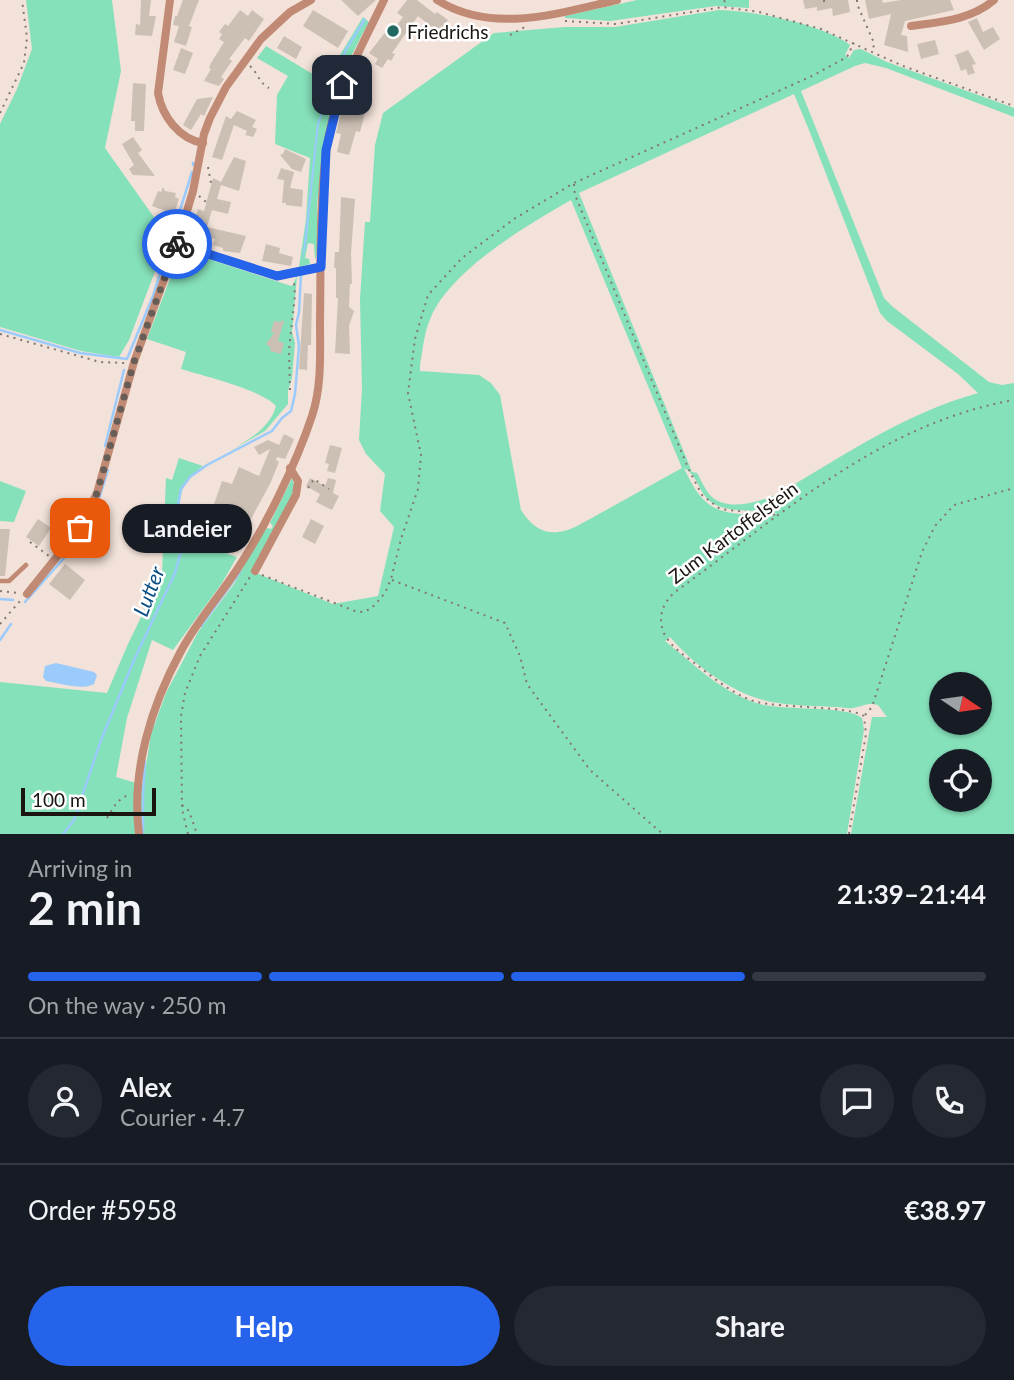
<!DOCTYPE html>
<meta charset="utf-8">
<style>
body{margin:0;font-family:Lato,sans-serif;background:#242831;color:#f1f3f6;height:100vh;display:flex;flex-direction:column;font-size:26px;white-space:nowrap}
*{box-sizing:border-box;margin:0}
p{font-size:23px;color:#9ea1a6}
.icon{flex:none;width:38px;height:38px;fill:none;stroke:currentColor;stroke-width:2;stroke-linecap:round;stroke-linejoin:round}
.map{position:relative;height:834px;overflow:hidden}
.panel{display:flex;flex-direction:column;background:#171b24;flex:1}
.panel>*{flex:none}
.needle{width:46px;rotate:103deg}
.buttons{position:absolute;left:929px;top:672px;display:grid;gap:14px}
.buttons a{display:grid;place-items:center;width:63px;height:63px;border-radius:50%;background:#171b24;box-shadow:0 2px 5px #0004;font-size:35px}
.scale{position:absolute;left:21px;bottom:18px;width:135px;box-sizing:border-box;padding-left:7px;border:4px solid #1a1511;border-top:0;font-size:19px;line-height:24px;white-space:nowrap;color:#1a1511;-webkit-text-stroke:5px #fff;paint-order:stroke}
.pin{position:absolute;display:grid;place-items:center;width:60px;height:60px;color:#fff;margin:-30px;border-radius:14px;box-shadow:0 4px 10px #0006}
.courier{position:absolute;display:grid;place-items:center;width:70px;height:70px;margin:-35px;border:5px solid #2563eb;border-radius:50%;background:#fff;color:#222;box-shadow:0 2px 9px #0007}
.bubble{position:absolute;height:49px;border-radius:24px;background:#171b24;box-shadow:0 2px 5px #0004;font-size:23px;font-weight:700;line-height:49px;text-align:center}
.overview em{font-style:normal;font-weight:700}
.overview div{display:flex;flex-direction:column-reverse}
.overview{display:flex;align-items:center;justify-content:space-between;height:119px;padding:0 28px}
h1{font-size:46px;font-weight:700;line-height:52px}
.bar{display:grid;grid-template-columns:repeat(4,1fr);gap:10px 7px;align-content:center;height:84px;padding:0 28px}
.bar i{height:9px;border-radius:5px;background:#363941}
.bar .on{background:#2563eb}
.bar p{grid-column:span 4}
.line{display:flex;align-items:center;gap:18px;padding:0 28px;border-top:2px solid #363941}
.line div{flex:1}
.round{display:grid;place-items:center;flex:none;width:74px;height:74px;border-radius:37px;background:#242831}
.button{display:flex;gap:14px;margin-top:auto;padding:14px 28px}
.button a{flex:1;height:80px;border-radius:42px;background:#2563eb;color:#fff;font-size:28px;font-weight:700;line-height:80px;text-align:center}
.button a+a{background:#242831;color:#f1f3f6}
.map>svg:first-child{display:block}
</style>
<div class="map">
<svg width="1014" height="834" viewBox="0 0 1014 834">
<rect width="100%" height="100%" fill="#f2e2d9"/>
<!-- green -->
<g fill="#85e1ba" fill-rule="evenodd">
<path d="M26,0H112L121,71L105,148L168,237L129,340L119,357L81,351L0,327V124L17,89L32,49Z"/>
<path d="M637,0H749V8L716,6L610,21L565,18V16Z"/>
<path d="M719,10C754,11 822,24 850,45L845,55L849,58L854,50L861,49L887,62L1014,108V117L886,68L865,63L855,66L801,91L884,298L893,307L989,382L1002,385L1014,383V834H851L872,717H887L878,705C868,702 863,706 853,708C848,709 842,707 837,707C816,706 793,706 772,702C734,695 695,666 670,637L665,641C694,664 723,694 760,704C784,711 846,705 862,718L864,730L847,834H0V682L107,693L128,644L162,574L166,478L172,480L179,458L203,466C173,488 180,505 182,538L237,557L222,583L173,650L152,640L127,718L116,777L143,785L151,734L166,693L198,632L234,584L260,537L267,528L271,529L273,526L270,523L292,478L295,488L256,573L333,604L378,596L394,527L380,511L385,474L366,454L359,440L362,388L360,299L365,222H370L375,145L383,113L494,33L565,27H615ZM794,94L809,130L880,313L887,321L958,374L978,393C903,414 845,455 778,494C761,501 729,512 712,497C706,492 701,480 697,473L692,472L579,193ZM571,200L682,468L579,525C554,538 536,534 521,510L500,395L491,383L479,375L420,371V365C423,349 424,332 431,317C451,270 527,225 571,200ZM684,468C698,475 698,492 711,502C728,514 757,509 776,513L771,517C722,512 706,517 684,468ZM942,684H980V723H942ZM942,761H980V800H942Z"/>
<path d="M363,17L369,22C353,51 339,79 331,111C324,138 322,169 318,196C315,215 321,245 315,260L314,244L308,243L305,258L309,259L310,264L299,267L306,219L310,158L275,144L277,95L288,76L257,58L266,46L331,85L340,55Z"/>
<path d="M181,250L285,284L292,286L297,276L292,332L295,343L292,378L288,391V404L265,431L230,451C247,441 271,427 276,406C262,390 204,376 181,369L186,352L147,339Z"/>
<path d="M0,481L26,491L14,522L0,521Z"/>
</g>
<!-- water -->
<g fill="#9bcbfc">
<path d="M364,18L366,20L347,50L319,124L306,246L302,261L317,124L345,49Z"/>
<path d="M56,663L94,672L97,675L94,684C81,691 60,683 46,681L43,677L45,666Z"/>
</g>
<g fill="none" stroke-linecap="round" stroke-linejoin="round">
<!-- stream -->
<g stroke="#9bcbfc" stroke-width="2.5">
<path d="M193,165V163"/>
<path d="M0,330L80,353L127,359L153,296L192,172"/>
<path d="M105,446L124,370"/>
<path d="M78,539L94,515L108,470"/>
<path d="M0,599L13,600"/>
<path d="M25,602L64,558L71,554L76,543"/>
<path d="M201,626L240,572"/>
<path d="M0,640L11,624"/>
<path d="M63,834L74,820L101,740L135,658L175,573L180,555L178,505L181,489L190,477L207,465L272,431L282,418L291,411L295,394L299,346L296,325L299,312L301,274"/>
<path d="M143,834V794L145,761"/>
</g>
</g>
<!-- building -->
<g fill="#ccc0b4">
<path d="M141,0H151L149,16H156L152,36L135,35L136,24L140,25Z"/>
<path d="M183,0H199L189,26L192,27L186,46L174,42L179,26L173,25L175,16H177Z"/>
<path d="M341,0H376L358,16Z"/>
<path d="M407,0H417L435,14L437,12L448,20L438,32L418,16L392,53L395,54L391,61L388,59L382,68L375,64L378,59L369,53L387,30L391,25L395,28L403,17L397,13Z"/>
<path d="M803,0H848L850,12L833,16L832,8L817,11V7L805,9Z"/>
<path d="M865,0H882L883,3L901,0H950L954,10L905,21L901,35L907,36L908,52L884,45L891,14L869,19Z"/>
<path d="M240,10L248,16L252,10L264,19L249,41L245,38L229,59L232,61L221,77L224,79L219,86L204,81L211,69L209,68L211,63L224,42L219,39L222,34L219,32L225,24L228,26Z"/>
<path d="M313,10L348,31L338,48L303,26Z"/>
<path d="M977,18L983,32L993,27L1000,39L984,50L968,22Z"/>
<path d="M284,36L302,47L296,59L277,48Z"/>
<path d="M935,40L939,54L921,59L917,44Z"/>
<path d="M181,48L193,53L185,74L173,70Z"/>
<path d="M968,50L976,64L972,65L975,73L968,75L966,69L961,71L955,55Z"/>
<path d="M133,83L146,84L144,131H135V121H131Z"/>
<path d="M213,97L204,116L201,114L191,130L183,125L197,99Z"/>
<path d="M353,105L366,109L360,132L356,131L349,155L337,152L341,134L336,133L341,113L351,115Z"/>
<path d="M237,111L256,120L252,127L257,129L253,137L245,135L247,131L234,125L222,160L212,157L226,116L231,119Z"/>
<path d="M133,137L142,150L138,153L155,176L133,175L129,169L134,165L122,144Z"/>
<path d="M285,149L306,159L301,172L292,169L280,155L283,154Z"/>
<path d="M234,157L246,161L239,191L221,185L217,199L231,202L228,214L212,210L207,227L246,236L240,253L223,251V248L213,245L215,239L191,232L198,209L204,211L213,178L221,182Z"/>
<path d="M281,168L294,172L290,188L303,190L302,207L286,205V203H282L284,180L277,179Z"/>
<path d="M163,187L165,191L176,193L175,197L179,199L174,214L152,206L158,191L161,192Z"/>
<path d="M341,197L355,199L351,253L352,284H350L349,307L354,311L349,326L350,354L335,353L338,298H336V268H334L335,252H339Z"/>
<path d="M266,244L280,248L279,253L293,257L291,266L262,261Z"/>
<path d="M304,293L312,294L311,345H308L307,370L299,369Z"/>
<path d="M282,320L284,321L278,341L284,343L281,354L270,351L271,348L266,344L274,333L271,332L274,321L281,322Z"/>
<path d="M284,434L294,439L293,442L285,459L277,457L276,460L279,462L270,484L234,550L216,540L219,535L211,532L218,513L212,510L222,481L232,484L239,467L259,476L270,449L259,455L254,447L268,440L279,445Z"/>
<path d="M330,445L342,448L335,473L327,471L329,464L325,463Z"/>
<path d="M310,478L325,486L328,478L336,480L333,493L339,496L332,510L316,502L320,494L306,486Z"/>
<path d="M38,519L51,528L39,546L26,537Z"/>
<path d="M311,519L324,526L315,544L302,537Z"/>
<path d="M0,529H10L5,576H0Z"/>
<path d="M65,564L85,580L70,600L49,584Z"/>
</g>
<g fill="none" stroke-linecap="round" stroke-linejoin="round">
<!-- path -->
<g stroke="#827871" stroke-width="2" stroke-dasharray="2 5" stroke-linecap="butt">
<path d="M824,0V3"/>
<path d="M857,0V4L874,43L873,51"/>
<path d="M724,2L725,0"/>
<path d="M565,21L616,24L723,7L759,12L821,29L903,66L1014,106"/>
<path d="M510,35L525,27"/>
<path d="M321,56L325,58L323,63"/>
<path d="M250,66C258,73 259,83 269,88"/>
<path d="M0,113L24,63L27,38L22,0"/>
<path d="M208,167L211,183L213,184"/>
<path d="M574,184L575,195L689,470L702,495L720,509L777,515"/>
<path d="M199,196L206,202"/>
<path d="M0,334L100,362L125,363"/>
<path d="M290,390L289,350L295,295L294,282"/>
<path d="M308,488L314,479L329,489"/>
<path d="M30,542L49,556"/>
<path d="M262,575L355,611L363,612L372,608L385,593L391,579L401,539L418,489L421,455L408,393L415,339L428,295L462,258L514,219L574,183L812,76L847,57L854,43"/>
<path d="M392,580L505,623L520,656L527,684L590,770L659,831L666,834"/>
<path d="M0,591L19,593"/>
<path d="M0,624L21,600"/>
<path d="M865,715L872,707L922,552L935,526L954,505L1014,488"/>
<path d="M864,716C850,706 781,708 757,702C735,696 715,679 697,665C685,656 669,646 663,631C658,615 663,603 675,592C782,515 879,424 1014,400"/>
<path d="M182,805L189,811L197,834"/>
<path d="M107,818L117,802L129,794"/>
<path d="M188,834L182,809L181,716L185,693L200,656L250,577"/>
<path d="M849,834L866,734L864,717"/>
</g>
<!-- service -->
<path stroke="#c18a74" stroke-width="4.5" d="M0,581H9L26,565"/>
<!-- minor -->
<g stroke="#c18a74" stroke-width="8">
<path d="M170,0L158,93C162,116 179,139 203,143"/>
<path d="M437,0C492,35 559,13 617,0"/>
<path d="M911,26C940,22 971,20 994,0"/>
<path d="M177,244L277,276L321,267"/>
<path d="M255,571L296,495L298,481L290,468"/>
<path d="M27,594L80,528L97,493L134,362L177,244L193,191L204,134L210,118L226,87L261,39L290,12L311,0"/>
<path d="M139,834C131,771 151,706 181,651C197,621 220,596 238,568C266,526 296,464 312,416C322,386 320,353 320,322C321,266 319,208 326,152C333,96 360,50 384,0"/>
</g>
</g>
<g fill="none" stroke-linecap="round" stroke-linejoin="round">
<!-- done -->
<path stroke="#665d57" stroke-width="7" stroke-dasharray="0 12.6" d="M80,528L97,493L134,362L177,244"/>
<!-- route -->
<path stroke="#2563eb" stroke-width="9" d="M177,244L277,276L321,267L326,150L342,85"/>
</g>
<!-- markers -->
<circle fill="#206961" stroke="#fff" stroke-width="2.5" cx="393" cy="31" r="7"/>
<g text-anchor="middle" dominant-baseline="central" stroke-width="5" stroke-linejoin="round" paint-order="stroke">
<!-- poi labels -->
<g font-size="19" fill="#1a1511" stroke="#fff" text-anchor="start">
<text x="407" y="31">Friedrichs</text>
</g>
<!-- street labels -->
<g font-size="19" fill="#1a1511" stroke="#fff">
<text transform="translate(733 532) rotate(-37)">Zum Kartoffelstein</text>
</g>
<!-- water labels -->
<g font-size="21" font-style="italic" fill="#084e84" stroke="#fff">
<text transform="translate(148 591) rotate(-69)">Lutter</text>
</g>
</g>
</svg>
<div class="buttons">
<a><svg class="needle" viewBox="-14 -14 28 28"><path d="M0-13l5 13h-10z" fill="#e53935"/><path d="M0 13l5-13h-10z" fill="#9ea1a6"/></svg></a>
<a><svg class="icon" aria-label="locate" viewBox="0 0 24 24"><circle cx="12" cy="12" r="6"/><path d="M12 2v4M12 18v4M2 12h4M18 12h4"/></svg></a>
</div>
<div class="scale">100 m</div>
<div class="pin" style="left:80px;top:528px;background:#ea580c"><svg class="icon" aria-label="bag" viewBox="0 0 24 24"><path d="M5 8h14l-1 12H6zM9 8a3 3 0 0 1 6 0"/></svg></div>
<div class="pin" style="left:342px;top:85px;background:#1f2937"><svg class="icon" aria-label="home" viewBox="0 0 24 24"><path d="M3 11l9-7 9 7M6 9v11h12V9"/></svg></div>
<div class="courier" style="left:177px;top:244px"><svg class="icon" aria-label="bike" viewBox="0 0 24 24"><circle cx="6" cy="16" r="4"/><circle cx="18" cy="16" r="4"/><path d="M6 16l4-8h5l3 8M10 8l3 8H6M13 5h3"/></svg></div>
<div class="bubble" style="left:122px;top:504px;width:130px">Landeier</div>
</div>
<section class="panel">
<div class="overview"><div><h1>2 min</h1><p>Arriving in</p></div><em>21:39–21:44</em></div>
<div class="bar"><i class="on"></i><i class="on"></i><i class="on"></i><i></i><p>On the way · 250 m</p></div>
<div class="line" style="height:126px"><a class="round"><svg class="icon" aria-label="person" viewBox="0 0 24 24"><circle cx="12" cy="8" r="4"/><path d="M4 21q1-7 8-7t8 7"/></svg></a><div><b>Alex</b><p>Courier · 4.7</p></div><a class="round"><svg class="icon" aria-label="chat" viewBox="0 0 24 24"><path d="M4 5h16v11H9l-5 4z"/></svg></a><a class="round"><svg class="icon" aria-label="phone" viewBox="0 0 24 24"><path d="M5 4h4l2 5-3 2q2 4 5 5l2-3 5 2v4C11 20 4 13 5 4z"/></svg></a></div>
<div class="line" style="height:91px"><div>Order #5958</div><b>€38.97</b></div>
<div class="button"><a>Help</a><a>Share</a></div>
</section>
